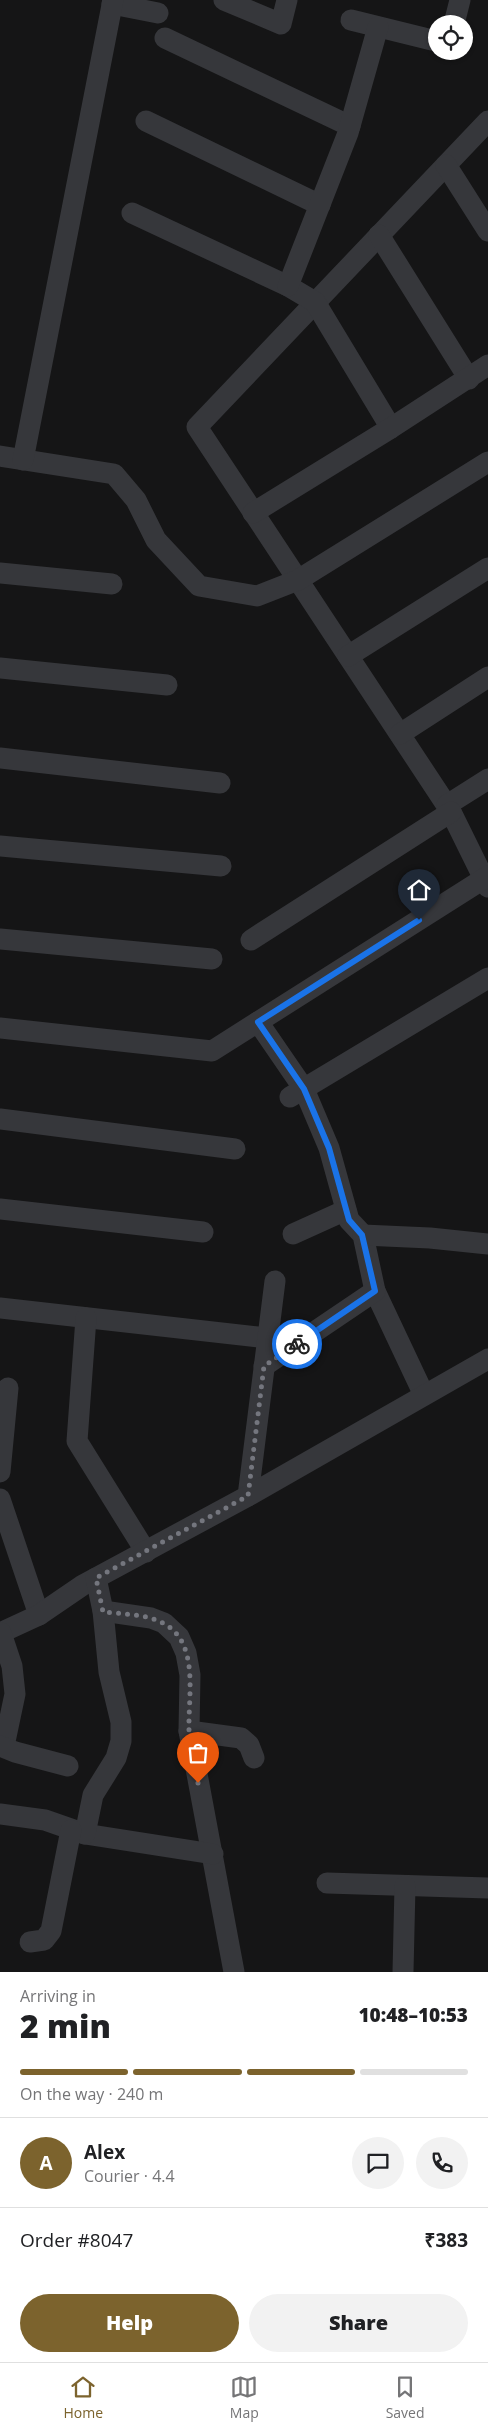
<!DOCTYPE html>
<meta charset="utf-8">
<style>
body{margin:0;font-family:"Open Sans",sans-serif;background:#f2f2f2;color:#202124;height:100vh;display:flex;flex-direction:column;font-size:19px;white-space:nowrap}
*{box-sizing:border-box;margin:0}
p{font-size:16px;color:#757577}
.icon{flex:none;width:28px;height:28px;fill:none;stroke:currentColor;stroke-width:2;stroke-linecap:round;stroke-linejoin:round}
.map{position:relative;height:1972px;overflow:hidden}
.side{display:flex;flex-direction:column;background:#fff;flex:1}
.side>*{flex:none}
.fabs{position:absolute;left:428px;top:15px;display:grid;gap:10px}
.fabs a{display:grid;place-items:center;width:45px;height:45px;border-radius:50%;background:#fff;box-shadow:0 1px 4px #0004;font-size:25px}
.pin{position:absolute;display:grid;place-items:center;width:42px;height:42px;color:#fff;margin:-51px -21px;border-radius:50% 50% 50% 0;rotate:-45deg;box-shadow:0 0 5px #0007}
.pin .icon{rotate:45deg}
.courier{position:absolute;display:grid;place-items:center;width:50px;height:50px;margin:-25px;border:4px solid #1a73e8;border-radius:50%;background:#fff;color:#222;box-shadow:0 1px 6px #0007}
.summary em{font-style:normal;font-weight:800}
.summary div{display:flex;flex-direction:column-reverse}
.summary{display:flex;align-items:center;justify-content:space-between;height:85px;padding:0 20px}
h1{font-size:32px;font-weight:800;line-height:38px}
.bar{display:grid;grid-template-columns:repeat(4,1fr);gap:8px 5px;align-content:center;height:60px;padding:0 20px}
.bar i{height:6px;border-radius:4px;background:#e0e0e0}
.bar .on{background:#7c632d}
.bar p{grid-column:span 4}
.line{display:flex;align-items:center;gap:12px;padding:0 20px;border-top:1px solid #e0e0e0}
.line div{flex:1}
.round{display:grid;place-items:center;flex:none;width:52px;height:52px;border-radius:26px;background:#f2f2f2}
.cta{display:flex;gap:10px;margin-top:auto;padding:10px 20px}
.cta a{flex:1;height:58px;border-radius:30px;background:#7c632d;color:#fff;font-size:20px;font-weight:800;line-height:58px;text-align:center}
.cta a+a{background:#f2f2f2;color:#202124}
.tabs{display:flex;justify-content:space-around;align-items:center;height:70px;border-top:1px solid #e0e0e0;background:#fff;font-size:14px;color:#757577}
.tabs a{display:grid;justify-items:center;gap:2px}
.tabs .on{color:#7c632d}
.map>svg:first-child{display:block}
</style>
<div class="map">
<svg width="488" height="1972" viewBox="0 0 488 1972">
<rect width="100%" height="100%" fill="#151516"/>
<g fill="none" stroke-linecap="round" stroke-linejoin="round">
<!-- minor -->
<g stroke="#36373b" stroke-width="21">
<path d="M224,0L281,24L287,0"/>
<path d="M112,4L158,13"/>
<path d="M351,20L436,41"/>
<path d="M454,24L460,0"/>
<path d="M165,38L350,126"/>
<path d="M146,121L320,205"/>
<path d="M488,121L197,427L451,812L488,887"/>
<path d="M446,165L488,231"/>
<path d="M132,213L288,286L315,302L391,428"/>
<path d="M379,235L469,379"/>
<path d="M288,286L348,133L378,27"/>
<path d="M0,456L114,474L136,500L156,540L199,586L257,596L298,580L488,462"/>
<path d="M23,460L113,0"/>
<path d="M253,513L391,428L488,365"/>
<path d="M0,573L112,584"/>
<path d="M348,656L488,568"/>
<path d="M0,668L167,685"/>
<path d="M400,734L488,677"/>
<path d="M0,758L220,783"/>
<path d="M447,805L488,779"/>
<path d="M0,846L221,866"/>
<path d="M0,939L212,959"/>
<path d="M251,940L451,812"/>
<path d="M258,1022L304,1089L329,1148L349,1220L363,1235L375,1291L424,1395"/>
<path d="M0,1028L212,1051L488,876"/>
<path d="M290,1097L488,978"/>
<path d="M0,1119L235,1149"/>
<path d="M0,1209L203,1232"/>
<path d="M293,1234L346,1210"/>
<path d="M363,1235L430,1238L488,1244"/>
<path d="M0,1308L267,1338"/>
<path d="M86,1318L77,1441L146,1552"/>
<path d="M264,1366L375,1291"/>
<path d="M0,1472L8,1388"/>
<path d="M248,1496L275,1281"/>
<path d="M0,1499L39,1615"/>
<path d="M103,1611L151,1618L164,1623L179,1637L186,1653L190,1675L189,1731L234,1972"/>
<path d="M0,1633L39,1615L83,1585L248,1496L488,1359"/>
<path d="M1,1633L12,1666L15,1694L4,1746"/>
<path d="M189,1731L241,1738L249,1745L254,1758"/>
<path d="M0,1746L15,1752L68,1766"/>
<path d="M0,1814L45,1820L85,1834L213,1854"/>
<path d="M85,1834L93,1795L116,1758L121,1741V1722L109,1672L103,1611L96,1578"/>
<path d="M327,1883L488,1888"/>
<path d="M30,1942L44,1940L51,1931L71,1830"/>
<path d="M403,1972L405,1886"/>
</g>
</g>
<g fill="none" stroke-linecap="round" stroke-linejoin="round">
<!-- done -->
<path stroke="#74767e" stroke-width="5" stroke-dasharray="0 9" d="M198,1783C195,1766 190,1747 189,1730C188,1696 200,1642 163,1623C146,1614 122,1614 103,1612L96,1578L248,1496L264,1366L297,1344"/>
<!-- route -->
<path stroke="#1a73e8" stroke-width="6" d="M297,1344L375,1291L362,1235L349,1220L329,1148L304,1089L258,1022L419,920"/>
</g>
</svg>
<div class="fabs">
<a><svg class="icon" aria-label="locate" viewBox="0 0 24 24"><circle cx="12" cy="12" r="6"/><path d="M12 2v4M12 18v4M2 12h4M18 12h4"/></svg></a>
</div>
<div class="pin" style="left:198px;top:1783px;background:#ea580c"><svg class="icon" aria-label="bag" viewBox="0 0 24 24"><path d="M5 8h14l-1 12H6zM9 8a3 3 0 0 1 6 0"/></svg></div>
<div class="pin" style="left:419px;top:920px;background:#1f2937"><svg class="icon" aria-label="home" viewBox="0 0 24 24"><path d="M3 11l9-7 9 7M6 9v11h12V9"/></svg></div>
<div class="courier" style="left:297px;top:1344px"><svg class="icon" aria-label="bike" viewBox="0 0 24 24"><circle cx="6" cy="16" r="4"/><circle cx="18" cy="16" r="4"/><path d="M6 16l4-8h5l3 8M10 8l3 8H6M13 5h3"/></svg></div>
</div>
<section class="side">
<div class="summary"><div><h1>2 min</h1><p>Arriving in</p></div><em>10:48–10:53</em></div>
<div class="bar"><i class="on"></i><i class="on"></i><i class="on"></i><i></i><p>On the way · 240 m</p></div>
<div class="line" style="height:90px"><b class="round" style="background:#7c632d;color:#fff">A</b><div><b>Alex</b><p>Courier · 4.4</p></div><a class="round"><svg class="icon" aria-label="chat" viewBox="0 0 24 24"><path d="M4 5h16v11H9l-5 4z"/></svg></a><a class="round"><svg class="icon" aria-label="phone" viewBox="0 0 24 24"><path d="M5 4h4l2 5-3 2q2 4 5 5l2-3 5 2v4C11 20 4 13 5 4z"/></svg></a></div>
<div class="line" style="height:65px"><div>Order #8047</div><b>₹383</b></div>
<div class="cta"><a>Help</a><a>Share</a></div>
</section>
<nav class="tabs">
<a class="on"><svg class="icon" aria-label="home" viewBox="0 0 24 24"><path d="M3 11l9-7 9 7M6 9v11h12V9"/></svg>Home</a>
<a><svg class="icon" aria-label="map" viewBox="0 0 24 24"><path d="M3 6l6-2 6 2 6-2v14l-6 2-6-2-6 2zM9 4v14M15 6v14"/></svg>Map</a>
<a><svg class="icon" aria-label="saved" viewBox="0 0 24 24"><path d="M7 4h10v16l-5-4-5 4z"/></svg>Saved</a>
</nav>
